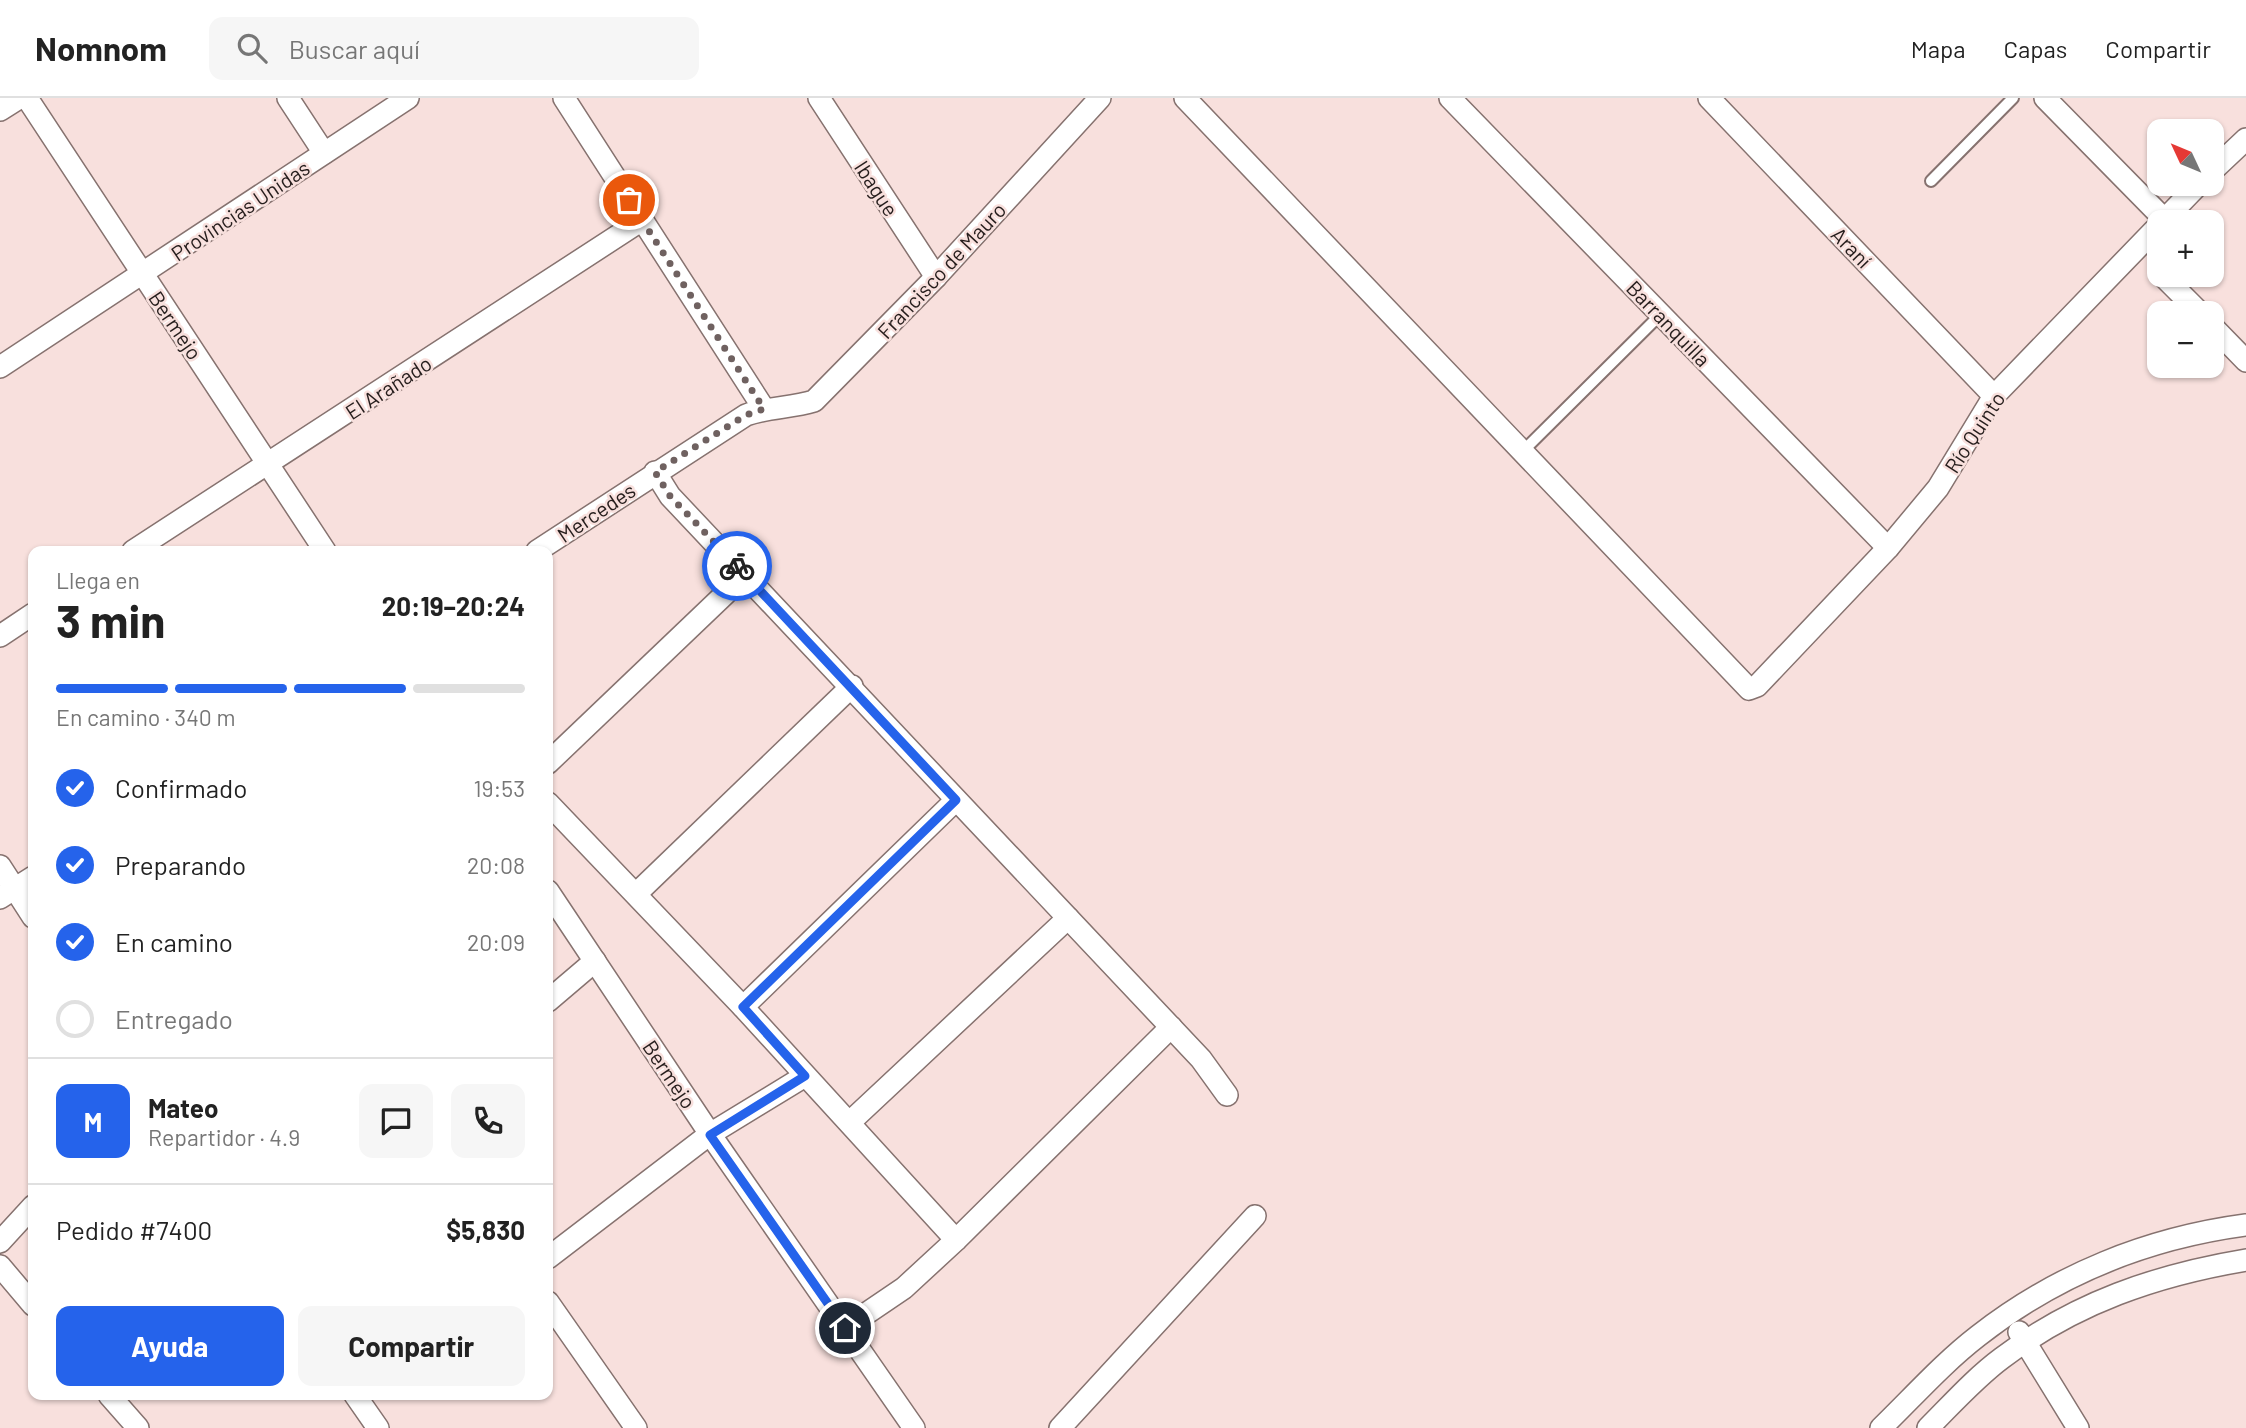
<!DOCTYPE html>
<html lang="es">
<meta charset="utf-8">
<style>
body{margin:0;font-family:Barlow,sans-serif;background:#f6f6f6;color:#222;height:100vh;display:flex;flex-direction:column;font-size:26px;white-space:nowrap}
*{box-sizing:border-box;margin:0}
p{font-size:23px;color:#767676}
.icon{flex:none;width:38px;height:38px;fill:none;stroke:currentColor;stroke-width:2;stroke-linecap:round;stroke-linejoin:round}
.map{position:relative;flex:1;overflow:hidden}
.panel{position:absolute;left:28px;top:448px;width:525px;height:854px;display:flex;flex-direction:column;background:#fff;border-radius:14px;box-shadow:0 2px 5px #0004}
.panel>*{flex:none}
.needle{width:46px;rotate:314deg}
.buttons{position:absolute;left:2147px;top:21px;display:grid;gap:14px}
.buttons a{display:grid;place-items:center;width:77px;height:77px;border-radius:14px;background:#fff;box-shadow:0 2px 5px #0004;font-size:35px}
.pin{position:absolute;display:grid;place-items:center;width:60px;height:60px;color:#fff;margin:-30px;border:4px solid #fff;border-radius:50%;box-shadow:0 2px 7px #0007}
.courier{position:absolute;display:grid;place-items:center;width:70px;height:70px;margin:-35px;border:5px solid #2563eb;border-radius:50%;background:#fff;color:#222;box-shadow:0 2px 9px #0007}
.headline em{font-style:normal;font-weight:700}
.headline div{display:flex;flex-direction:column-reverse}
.headline{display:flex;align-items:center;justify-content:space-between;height:119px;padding:0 28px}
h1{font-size:46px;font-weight:700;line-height:52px}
.bar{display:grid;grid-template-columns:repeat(4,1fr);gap:10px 7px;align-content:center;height:84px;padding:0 28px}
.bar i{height:9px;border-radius:5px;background:#e0e0e0}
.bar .selected{background:#2563eb}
.bar p{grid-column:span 4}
.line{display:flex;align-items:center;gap:18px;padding:0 28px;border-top:2px solid #e0e0e0}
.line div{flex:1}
.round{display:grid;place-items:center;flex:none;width:74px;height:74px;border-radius:14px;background:#f6f6f6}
ol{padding:0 28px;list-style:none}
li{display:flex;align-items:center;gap:21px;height:77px}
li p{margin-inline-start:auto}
li .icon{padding:7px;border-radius:50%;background:#2563eb;color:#fff;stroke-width:4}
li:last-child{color:#767676}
li i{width:38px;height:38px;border:4px solid #e0e0e0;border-radius:50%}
.cta{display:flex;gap:14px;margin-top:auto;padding:14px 28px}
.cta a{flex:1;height:80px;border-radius:14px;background:#2563eb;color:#fff;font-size:28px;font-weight:700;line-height:80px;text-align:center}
.cta a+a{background:#f6f6f6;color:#222}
header{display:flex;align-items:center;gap:42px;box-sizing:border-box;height:98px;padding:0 35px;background:#fff;border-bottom:2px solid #e0e0e0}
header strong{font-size:33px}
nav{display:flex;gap:38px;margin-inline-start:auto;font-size:24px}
.search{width:490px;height:63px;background:#f6f6f6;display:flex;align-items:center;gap:18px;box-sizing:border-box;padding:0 24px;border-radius:14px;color:#767676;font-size:26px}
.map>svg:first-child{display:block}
</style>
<header>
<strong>Nomnom</strong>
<div class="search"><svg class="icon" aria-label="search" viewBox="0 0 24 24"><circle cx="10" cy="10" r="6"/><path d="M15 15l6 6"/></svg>Buscar aquí</div>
<nav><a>Mapa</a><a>Capas</a><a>Compartir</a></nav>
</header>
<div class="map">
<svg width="2246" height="1330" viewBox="0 0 2246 1330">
<rect width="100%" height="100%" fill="#f8e0dd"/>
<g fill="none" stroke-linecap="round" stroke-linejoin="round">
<!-- service casing -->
<g stroke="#86726f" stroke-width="14">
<g id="service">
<path d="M1931,83L2013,0"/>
<path d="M1521,355L1660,217"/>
</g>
</g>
<!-- minor casing -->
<g stroke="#86726f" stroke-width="24">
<g id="minor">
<path d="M27,0L325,453"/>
<path d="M288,0L324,55"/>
<path d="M564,0L764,311"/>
<path d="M819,0L936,179"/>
<path d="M1185,0L1749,591L1757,588L1888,450L1938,390L1994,298L2199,86"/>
<path d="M1450,0L1888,450"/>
<path d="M1709,0L1994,298"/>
<path d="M2045,0L2163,120"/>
<path d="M0,12L19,0"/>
<path d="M2212,73L2246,41"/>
<path d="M2162,177L2200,215"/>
<path d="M2212,228L2246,263"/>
<path d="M0,269L408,0"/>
<path d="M655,374L670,398L1201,961L1227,997"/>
<path d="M133,453L642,122"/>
<path d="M537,453L746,317C768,309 791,310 814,303L936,179L1100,0"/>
<path d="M0,538L33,516"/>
<path d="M548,665L745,477"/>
<path d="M548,705L743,909L956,1142"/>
<path d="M0,768L33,819"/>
<path d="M548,793L710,1036L914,1330"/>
<path d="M636,796L852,588"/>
<path d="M0,800L33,779"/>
<path d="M548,903L595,863"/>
<path d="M743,909L956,702"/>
<path d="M850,1024L1068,820"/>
<path d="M0,1144L33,1108"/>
<path d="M548,1160L710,1036L805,978"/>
<path d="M0,1168L33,1207"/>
<path d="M548,1204L636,1330"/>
<path d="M845,1230L904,1190L956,1142L1171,929"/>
<path d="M2019,1234L2078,1330"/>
<path d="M109,1297L138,1330"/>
<path d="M355,1297L378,1330"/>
<path d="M1060,1330L1255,1118"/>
<path d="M1881,1330C1913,1299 1943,1265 1978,1238C2056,1177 2148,1140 2246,1127"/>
<path d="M1928,1330C1952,1306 1975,1280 2002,1260C2075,1205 2156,1177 2246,1162"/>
</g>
</g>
<!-- service -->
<use href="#service" stroke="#fff" stroke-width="10"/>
<!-- minor -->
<use href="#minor" stroke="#fff" stroke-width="21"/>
</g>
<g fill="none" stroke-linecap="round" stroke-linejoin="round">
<!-- done -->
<path stroke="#6f6160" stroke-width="7" stroke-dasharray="0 12.6" d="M629,102L764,311L746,317L655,374L670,398L737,468"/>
<!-- route -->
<path stroke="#2563eb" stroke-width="9" d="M737,468L956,702L743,909L805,978L710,1037L845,1230"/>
</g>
<g text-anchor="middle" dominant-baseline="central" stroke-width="5" stroke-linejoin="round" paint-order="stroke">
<!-- street labels -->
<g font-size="21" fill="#251d1c" stroke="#f8e0dd">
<text transform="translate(877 90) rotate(57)">Ibague</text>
<text transform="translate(240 112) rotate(-34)">Provincias Unidas</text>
<text transform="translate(1852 149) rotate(46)">Araní</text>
<text transform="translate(941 172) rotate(-47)">Francisco de Mauro</text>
<text transform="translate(1669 225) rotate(46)">Barranquilla</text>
<text transform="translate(176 227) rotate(56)">Bermejo</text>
<text transform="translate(388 289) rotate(-33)">El Arañado</text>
<text transform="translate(1974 334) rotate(-57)">Río Quinto</text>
<text transform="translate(596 414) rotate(-34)">Mercedes</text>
<text transform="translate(670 976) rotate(56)">Bermejo</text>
</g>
</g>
</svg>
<div class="buttons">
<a><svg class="needle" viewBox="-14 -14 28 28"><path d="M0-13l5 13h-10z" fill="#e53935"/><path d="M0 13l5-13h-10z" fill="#767676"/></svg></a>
<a>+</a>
<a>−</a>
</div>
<div class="pin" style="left:629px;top:102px;background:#ea580c"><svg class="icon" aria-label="bag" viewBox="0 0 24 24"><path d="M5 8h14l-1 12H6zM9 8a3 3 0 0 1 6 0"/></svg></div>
<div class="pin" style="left:845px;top:1230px;background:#1f2937"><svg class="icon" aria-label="home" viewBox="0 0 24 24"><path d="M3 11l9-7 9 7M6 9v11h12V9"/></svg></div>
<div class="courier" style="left:737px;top:468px"><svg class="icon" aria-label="bike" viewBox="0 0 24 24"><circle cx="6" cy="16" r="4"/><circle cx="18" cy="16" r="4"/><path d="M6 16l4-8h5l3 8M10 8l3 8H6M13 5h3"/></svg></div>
<section class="panel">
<div class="headline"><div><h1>3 min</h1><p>Llega en</p></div><em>20:19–20:24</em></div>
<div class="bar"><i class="selected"></i><i class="selected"></i><i class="selected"></i><i></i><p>En camino · 340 m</p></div>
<ol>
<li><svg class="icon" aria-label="check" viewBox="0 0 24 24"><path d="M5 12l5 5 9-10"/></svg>Confirmado<p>19:53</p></li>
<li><svg class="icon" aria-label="check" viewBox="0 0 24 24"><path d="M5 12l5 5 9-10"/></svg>Preparando<p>20:08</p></li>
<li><svg class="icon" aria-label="check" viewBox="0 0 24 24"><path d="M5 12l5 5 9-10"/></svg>En camino<p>20:09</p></li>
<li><i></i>Entregado</li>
</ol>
<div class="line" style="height:126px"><b class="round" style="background:#2563eb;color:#fff">M</b><div><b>Mateo</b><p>Repartidor · 4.9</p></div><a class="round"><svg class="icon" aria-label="chat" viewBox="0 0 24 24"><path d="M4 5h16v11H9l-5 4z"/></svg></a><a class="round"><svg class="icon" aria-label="phone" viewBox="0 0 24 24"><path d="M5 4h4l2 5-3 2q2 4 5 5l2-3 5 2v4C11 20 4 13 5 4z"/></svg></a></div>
<div class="line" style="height:91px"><div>Pedido #7400</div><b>$5,830</b></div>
<div class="cta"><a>Ayuda</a><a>Compartir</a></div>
</section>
</div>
